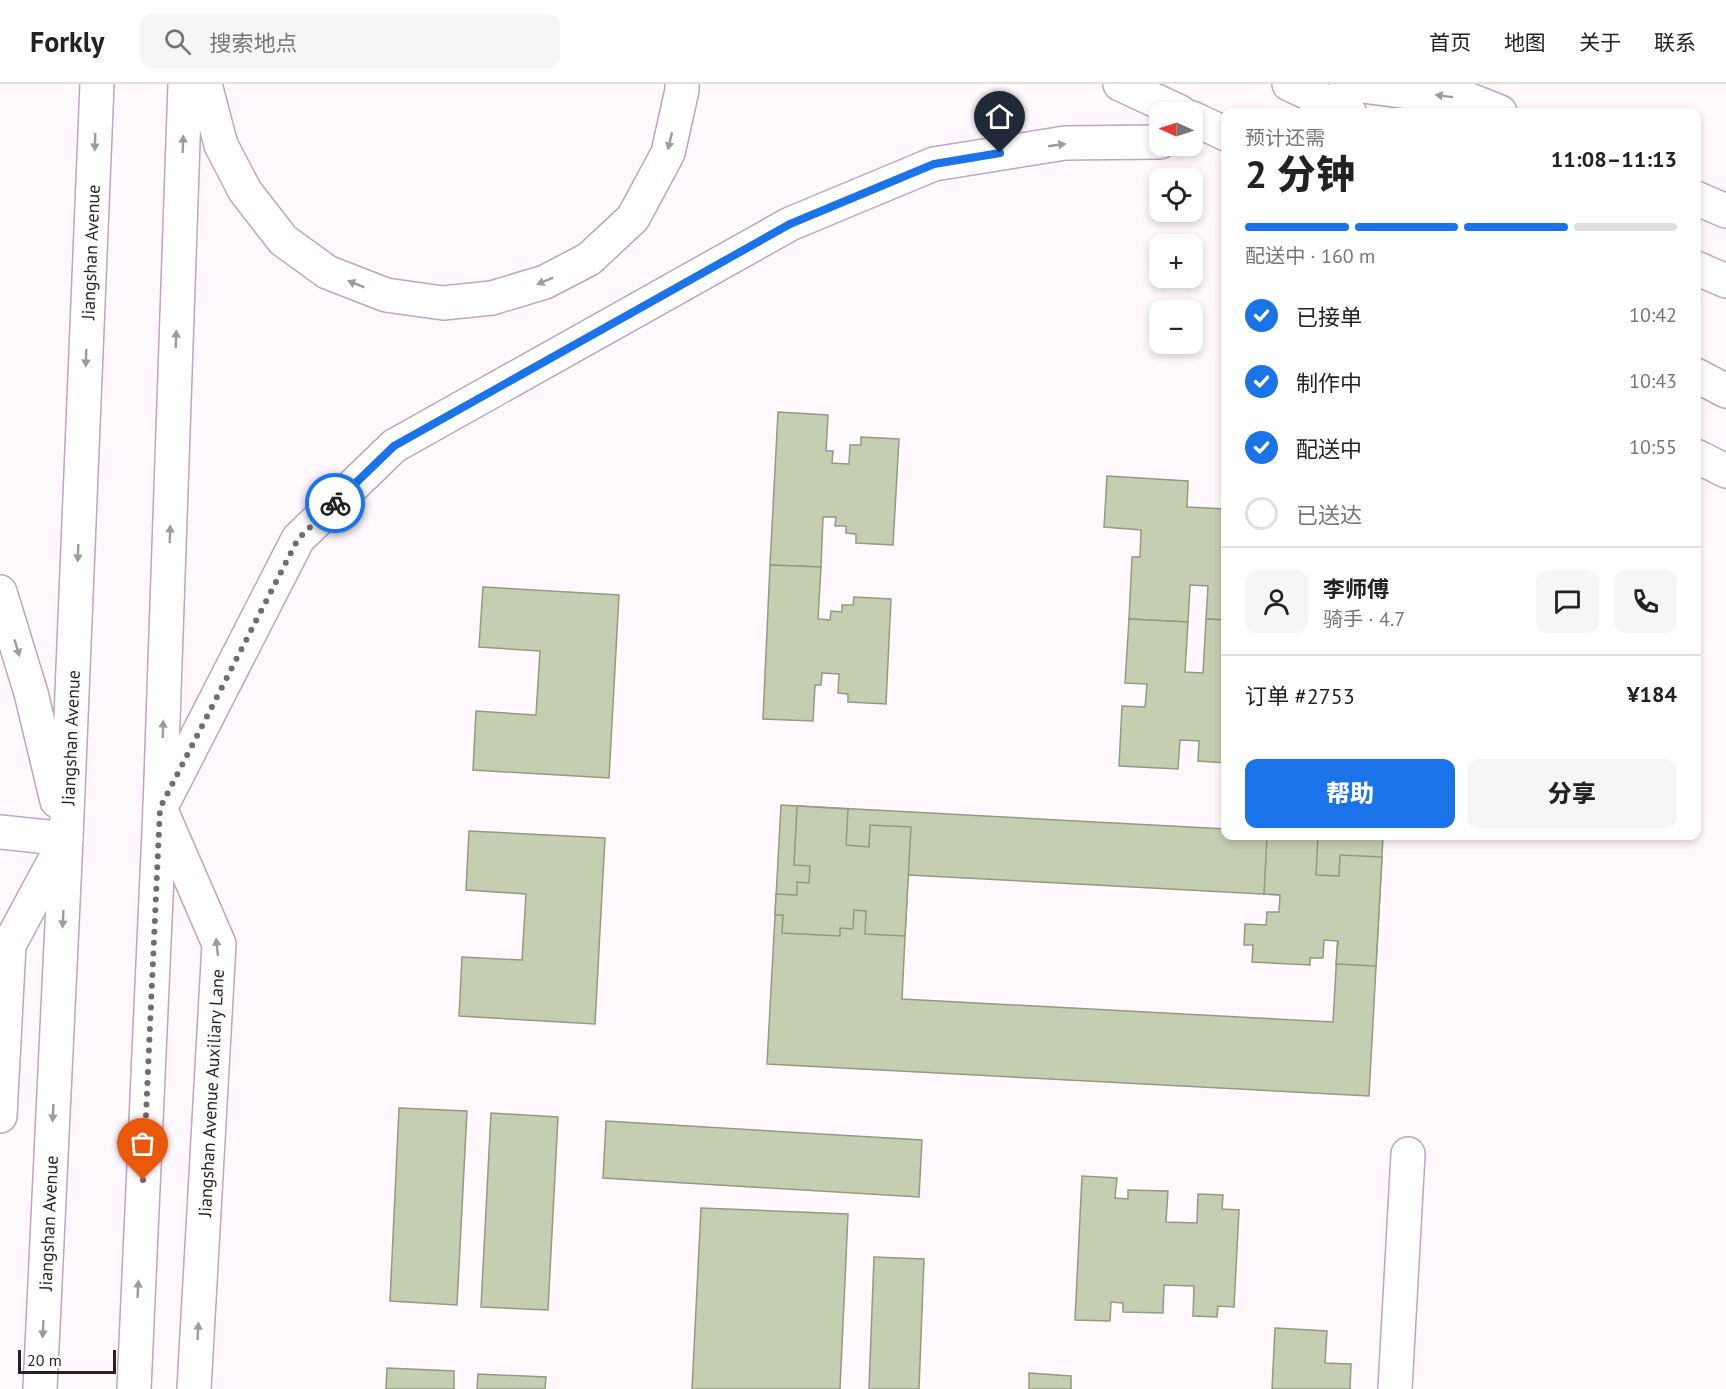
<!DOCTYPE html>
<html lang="zh">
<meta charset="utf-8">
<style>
body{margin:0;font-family:"PT Sans","Noto Sans SC",sans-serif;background:#f6f6f6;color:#222;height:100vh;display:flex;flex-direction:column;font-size:22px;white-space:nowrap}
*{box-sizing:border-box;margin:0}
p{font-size:20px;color:#767676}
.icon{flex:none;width:33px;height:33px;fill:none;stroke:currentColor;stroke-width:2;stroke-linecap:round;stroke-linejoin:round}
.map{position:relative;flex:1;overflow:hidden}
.drawer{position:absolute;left:1221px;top:24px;width:480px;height:732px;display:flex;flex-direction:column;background:#fff;border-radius:12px;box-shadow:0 3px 9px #0003}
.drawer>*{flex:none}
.needle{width:39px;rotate:273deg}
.buttons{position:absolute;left:1149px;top:18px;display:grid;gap:12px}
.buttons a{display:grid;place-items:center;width:54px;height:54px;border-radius:12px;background:#fff;box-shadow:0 3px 9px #0003;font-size:30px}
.scale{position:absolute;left:18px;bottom:15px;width:98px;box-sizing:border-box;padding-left:6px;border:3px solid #281f27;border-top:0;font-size:16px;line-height:21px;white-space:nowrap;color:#281f27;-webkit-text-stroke:4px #fff;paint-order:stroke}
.pin{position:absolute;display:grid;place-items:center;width:51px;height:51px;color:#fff;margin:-62px -26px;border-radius:50% 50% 50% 0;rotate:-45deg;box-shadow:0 0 6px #0007}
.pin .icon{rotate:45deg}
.courier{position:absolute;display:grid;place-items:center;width:60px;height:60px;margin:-30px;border:4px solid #1a73e8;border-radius:50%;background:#fff;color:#222;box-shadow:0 2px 8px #0007}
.headline em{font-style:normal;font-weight:800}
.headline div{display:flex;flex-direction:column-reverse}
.headline{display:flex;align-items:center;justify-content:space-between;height:102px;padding:0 24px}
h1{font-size:39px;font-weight:800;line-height:45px}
.bar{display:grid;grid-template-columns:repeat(4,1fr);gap:9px 6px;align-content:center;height:72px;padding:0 24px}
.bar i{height:8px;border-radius:4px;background:#e0e0e0}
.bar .current{background:#1a73e8}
.bar p{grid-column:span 4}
.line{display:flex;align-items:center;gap:15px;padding:0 24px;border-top:2px solid #e0e0e0}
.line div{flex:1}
.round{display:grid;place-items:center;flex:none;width:63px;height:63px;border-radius:12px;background:#f6f6f6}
ol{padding:0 24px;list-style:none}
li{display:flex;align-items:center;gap:18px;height:66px}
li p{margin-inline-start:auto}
li .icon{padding:6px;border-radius:50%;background:#1a73e8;color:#fff;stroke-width:4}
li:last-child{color:#767676}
li i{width:33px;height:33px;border:3px solid #e0e0e0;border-radius:50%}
.primary-button{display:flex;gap:12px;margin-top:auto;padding:12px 24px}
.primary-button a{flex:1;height:69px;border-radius:12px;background:#1a73e8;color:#fff;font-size:24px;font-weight:800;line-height:69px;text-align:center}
.primary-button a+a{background:#f6f6f6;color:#222}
header{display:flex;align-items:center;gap:36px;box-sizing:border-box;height:84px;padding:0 30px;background:#fff;border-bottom:2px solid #e0e0e0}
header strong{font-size:28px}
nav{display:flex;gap:33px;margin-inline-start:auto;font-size:21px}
.search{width:420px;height:54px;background:#f6f6f6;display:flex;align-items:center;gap:15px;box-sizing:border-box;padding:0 21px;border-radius:12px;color:#767676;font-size:22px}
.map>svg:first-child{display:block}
</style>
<header>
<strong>Forkly</strong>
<div class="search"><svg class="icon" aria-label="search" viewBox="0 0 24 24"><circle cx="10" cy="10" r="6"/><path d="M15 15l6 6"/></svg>搜索地点</div>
<nav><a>首页</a><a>地图</a><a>关于</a><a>联系</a></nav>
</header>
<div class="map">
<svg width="1726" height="1305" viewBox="0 0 1726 1305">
<rect width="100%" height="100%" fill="#fff9fe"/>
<!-- building -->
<g fill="#c5ceb1" stroke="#929b7f" stroke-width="1.5" fill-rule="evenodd">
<path d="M778,328L828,331L826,367H833L832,379L849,380L850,361H861V353L899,355L893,461L856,459V450L846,449V442H835L836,433H823L821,483L770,481Z"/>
<path d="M1107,392L1188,397L1187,423L1226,425V536L1206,535L1208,502L1190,501L1188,538L1129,535L1132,473H1140L1141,446L1104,443Z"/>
<path d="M770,481L821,483L818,535L830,536L831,527L842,528V521H853L854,513L891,515L886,620L848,618V610L838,609L839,590L822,589L821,601H815L813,637L763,635Z"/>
<path d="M483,503L619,511L609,694L473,686L476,627L536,631L540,567L479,563Z"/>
<path d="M1129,535L1188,538L1185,588L1203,589L1206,535L1226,536V679L1198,677L1199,657L1180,656L1178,685L1119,682L1122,622L1145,623L1147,600L1125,599Z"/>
<path d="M781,721L1226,745V752H1346L1383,753L1369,1012L767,980ZM908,791L1340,814L1333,938L902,915Z"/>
<path d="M797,722L848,725L846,761L869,763L870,741L911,743L905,852L865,850L866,827L854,826L853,845L840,844V852L782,849L783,831H775L776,810L797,811V798L809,799L810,782L794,781Z"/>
<path d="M469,747L605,754L595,940L459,932L462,873L522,876L526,810L466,806Z"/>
<path d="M1267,752H1318L1316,791L1339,792L1340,771L1382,773L1376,882L1336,880L1338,857L1324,856L1323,874H1310V881L1252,878L1253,861H1244L1245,840L1266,841L1267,828H1279L1280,811L1264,810Z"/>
<path d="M399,1024L467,1027L457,1221L390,1217Z"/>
<path d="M491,1029L558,1033L548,1226L481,1223Z"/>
<path d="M606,1037L922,1056L919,1113L603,1094Z"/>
<path d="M1082,1092L1117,1094L1115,1114L1128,1115V1106L1168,1107L1166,1138L1197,1139L1198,1110L1223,1111L1222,1125L1239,1126L1234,1223L1218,1222L1217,1233L1193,1232L1194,1202L1164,1201L1163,1229L1123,1228V1219L1111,1218L1110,1237L1075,1236Z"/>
<path d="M701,1124L848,1130L840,1305H692Z"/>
<path d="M874,1173L924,1175L919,1305H869Z"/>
<path d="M1275,1244L1327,1247L1325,1279L1351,1280L1350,1305H1272Z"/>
<path d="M387,1284L454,1287V1305H386Z"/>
<path d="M1029,1289L1071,1292V1305H1029Z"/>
<path d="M478,1290L546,1293L545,1305H477Z"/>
</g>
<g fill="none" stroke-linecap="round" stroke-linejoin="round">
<!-- minor casing -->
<g stroke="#bea6bb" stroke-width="36">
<g id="minor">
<path d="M160,724L219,860L194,1305"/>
<path d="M0,748L66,755L9,861L0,1032"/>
<path d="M1395,1305L1408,1070"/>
</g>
</g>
<!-- major casing -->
<g stroke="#bea6bb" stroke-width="36">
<g id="major">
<path d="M1347,0L1470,16L1500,28"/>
<path d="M1696,114L1726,127"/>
<path d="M1696,372L1726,387"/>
</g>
</g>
<!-- highway casing -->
<g stroke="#bea6bb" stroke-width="36">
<g id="highway">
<path d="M205,0L221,61L245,107L283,156L327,188L386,211L443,219L492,214L545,198L589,175L633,134L668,69L682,6V0"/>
<path d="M1120,0L1180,28"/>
<path d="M1289,0L1349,28"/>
<path d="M1192,34L1226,50"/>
<path d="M1696,184L1726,197"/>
<path d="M1696,291L1726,307"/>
<path d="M0,508L31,609L57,717"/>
<path d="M165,715L298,455L394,362L790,140L934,80L1065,59L1160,58"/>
<path id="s1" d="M40,1305L66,755L97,0"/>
<path d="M134,1305L160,724L185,0"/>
</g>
</g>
<!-- minor -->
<use href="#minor" stroke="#fff" stroke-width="33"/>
<!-- major -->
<use href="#major" stroke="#fff" stroke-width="33"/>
<!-- highway -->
<use href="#highway" stroke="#fff" stroke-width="33"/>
</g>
<!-- one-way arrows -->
<defs><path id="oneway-solid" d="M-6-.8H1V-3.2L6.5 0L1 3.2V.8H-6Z" transform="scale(1.5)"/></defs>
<g fill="#9e9a9e">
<use href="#oneway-solid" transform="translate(1444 12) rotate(-173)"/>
<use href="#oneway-solid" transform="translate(670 57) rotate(103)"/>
<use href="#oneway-solid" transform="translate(95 58) rotate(92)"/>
<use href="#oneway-solid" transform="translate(183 60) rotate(-88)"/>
<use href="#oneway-solid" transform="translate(1057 61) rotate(-8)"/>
<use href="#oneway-solid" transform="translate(545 197) rotate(157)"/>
<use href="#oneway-solid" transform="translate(356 200) rotate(-158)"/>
<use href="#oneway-solid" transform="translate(176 255) rotate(-88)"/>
<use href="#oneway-solid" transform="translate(86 274) rotate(92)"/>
<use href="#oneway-solid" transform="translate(170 450) rotate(-88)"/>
<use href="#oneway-solid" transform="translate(78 469) rotate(92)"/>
<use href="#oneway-solid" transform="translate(17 564) rotate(73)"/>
<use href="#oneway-solid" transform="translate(163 645) rotate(-88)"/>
<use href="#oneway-solid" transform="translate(63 835) rotate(93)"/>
<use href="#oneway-solid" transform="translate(217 863) rotate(-96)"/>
<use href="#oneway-solid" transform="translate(53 1029) rotate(93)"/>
<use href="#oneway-solid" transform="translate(138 1205) rotate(-87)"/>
<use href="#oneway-solid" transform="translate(43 1245) rotate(93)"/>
<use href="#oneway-solid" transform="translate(198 1247) rotate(-87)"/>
</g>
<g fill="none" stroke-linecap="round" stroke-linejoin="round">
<!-- done -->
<path stroke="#736b72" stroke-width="6" stroke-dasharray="0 10.8" d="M143,1096L160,724L298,455L335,419"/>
<!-- route -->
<path stroke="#1a73e8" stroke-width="8" d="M335,419L394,362L790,140L934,80L1000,69"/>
</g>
<g text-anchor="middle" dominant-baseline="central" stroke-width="4.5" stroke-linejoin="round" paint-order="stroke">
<!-- street labels -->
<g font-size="18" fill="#281f27" stroke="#fff">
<text stroke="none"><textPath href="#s1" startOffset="1138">Jiangshan Avenue</textPath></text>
<text stroke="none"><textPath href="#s1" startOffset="652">Jiangshan Avenue</textPath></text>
<text transform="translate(211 1009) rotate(-87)">Jiangshan Avenue Auxiliary Lane</text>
<text stroke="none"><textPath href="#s1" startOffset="166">Jiangshan Avenue</textPath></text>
</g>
</g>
</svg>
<div class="buttons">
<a><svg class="needle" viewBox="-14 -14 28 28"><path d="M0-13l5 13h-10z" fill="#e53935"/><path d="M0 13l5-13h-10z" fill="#767676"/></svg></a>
<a><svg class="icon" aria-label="locate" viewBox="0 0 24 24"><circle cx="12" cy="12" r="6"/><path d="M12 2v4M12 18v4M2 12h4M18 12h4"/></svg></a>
<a>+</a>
<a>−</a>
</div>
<div class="scale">20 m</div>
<div class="pin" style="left:143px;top:1096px;background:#ea580c"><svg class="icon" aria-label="bag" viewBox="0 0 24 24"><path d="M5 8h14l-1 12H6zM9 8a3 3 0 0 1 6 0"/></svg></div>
<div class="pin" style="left:1000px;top:69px;background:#1f2937"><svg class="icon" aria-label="home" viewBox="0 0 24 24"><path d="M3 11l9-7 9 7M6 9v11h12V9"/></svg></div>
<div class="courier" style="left:335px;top:419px"><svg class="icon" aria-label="bike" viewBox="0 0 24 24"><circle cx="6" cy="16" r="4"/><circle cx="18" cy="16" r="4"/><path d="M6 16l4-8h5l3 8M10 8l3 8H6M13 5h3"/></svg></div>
<section class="drawer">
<div class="headline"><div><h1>2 分钟</h1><p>预计还需</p></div><em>11:08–11:13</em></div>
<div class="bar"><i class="current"></i><i class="current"></i><i class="current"></i><i></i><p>配送中 · 160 m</p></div>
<ol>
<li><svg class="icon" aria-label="check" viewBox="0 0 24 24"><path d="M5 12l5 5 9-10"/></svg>已接单<p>10:42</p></li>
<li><svg class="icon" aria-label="check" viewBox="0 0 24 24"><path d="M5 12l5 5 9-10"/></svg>制作中<p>10:43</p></li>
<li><svg class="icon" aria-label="check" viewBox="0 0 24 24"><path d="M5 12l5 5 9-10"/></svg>配送中<p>10:55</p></li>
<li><i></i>已送达</li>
</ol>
<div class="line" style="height:108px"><a class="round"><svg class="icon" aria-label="person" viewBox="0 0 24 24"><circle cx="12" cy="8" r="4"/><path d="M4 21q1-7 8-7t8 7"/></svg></a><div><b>李师傅</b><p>骑手 · 4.7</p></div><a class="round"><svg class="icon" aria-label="chat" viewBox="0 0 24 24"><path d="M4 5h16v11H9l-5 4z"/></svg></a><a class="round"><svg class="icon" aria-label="phone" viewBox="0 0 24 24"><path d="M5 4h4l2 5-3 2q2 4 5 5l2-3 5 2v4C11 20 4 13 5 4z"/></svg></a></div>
<div class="line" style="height:78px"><div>订单 #2753</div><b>¥184</b></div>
<div class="primary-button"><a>帮助</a><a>分享</a></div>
</section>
</div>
